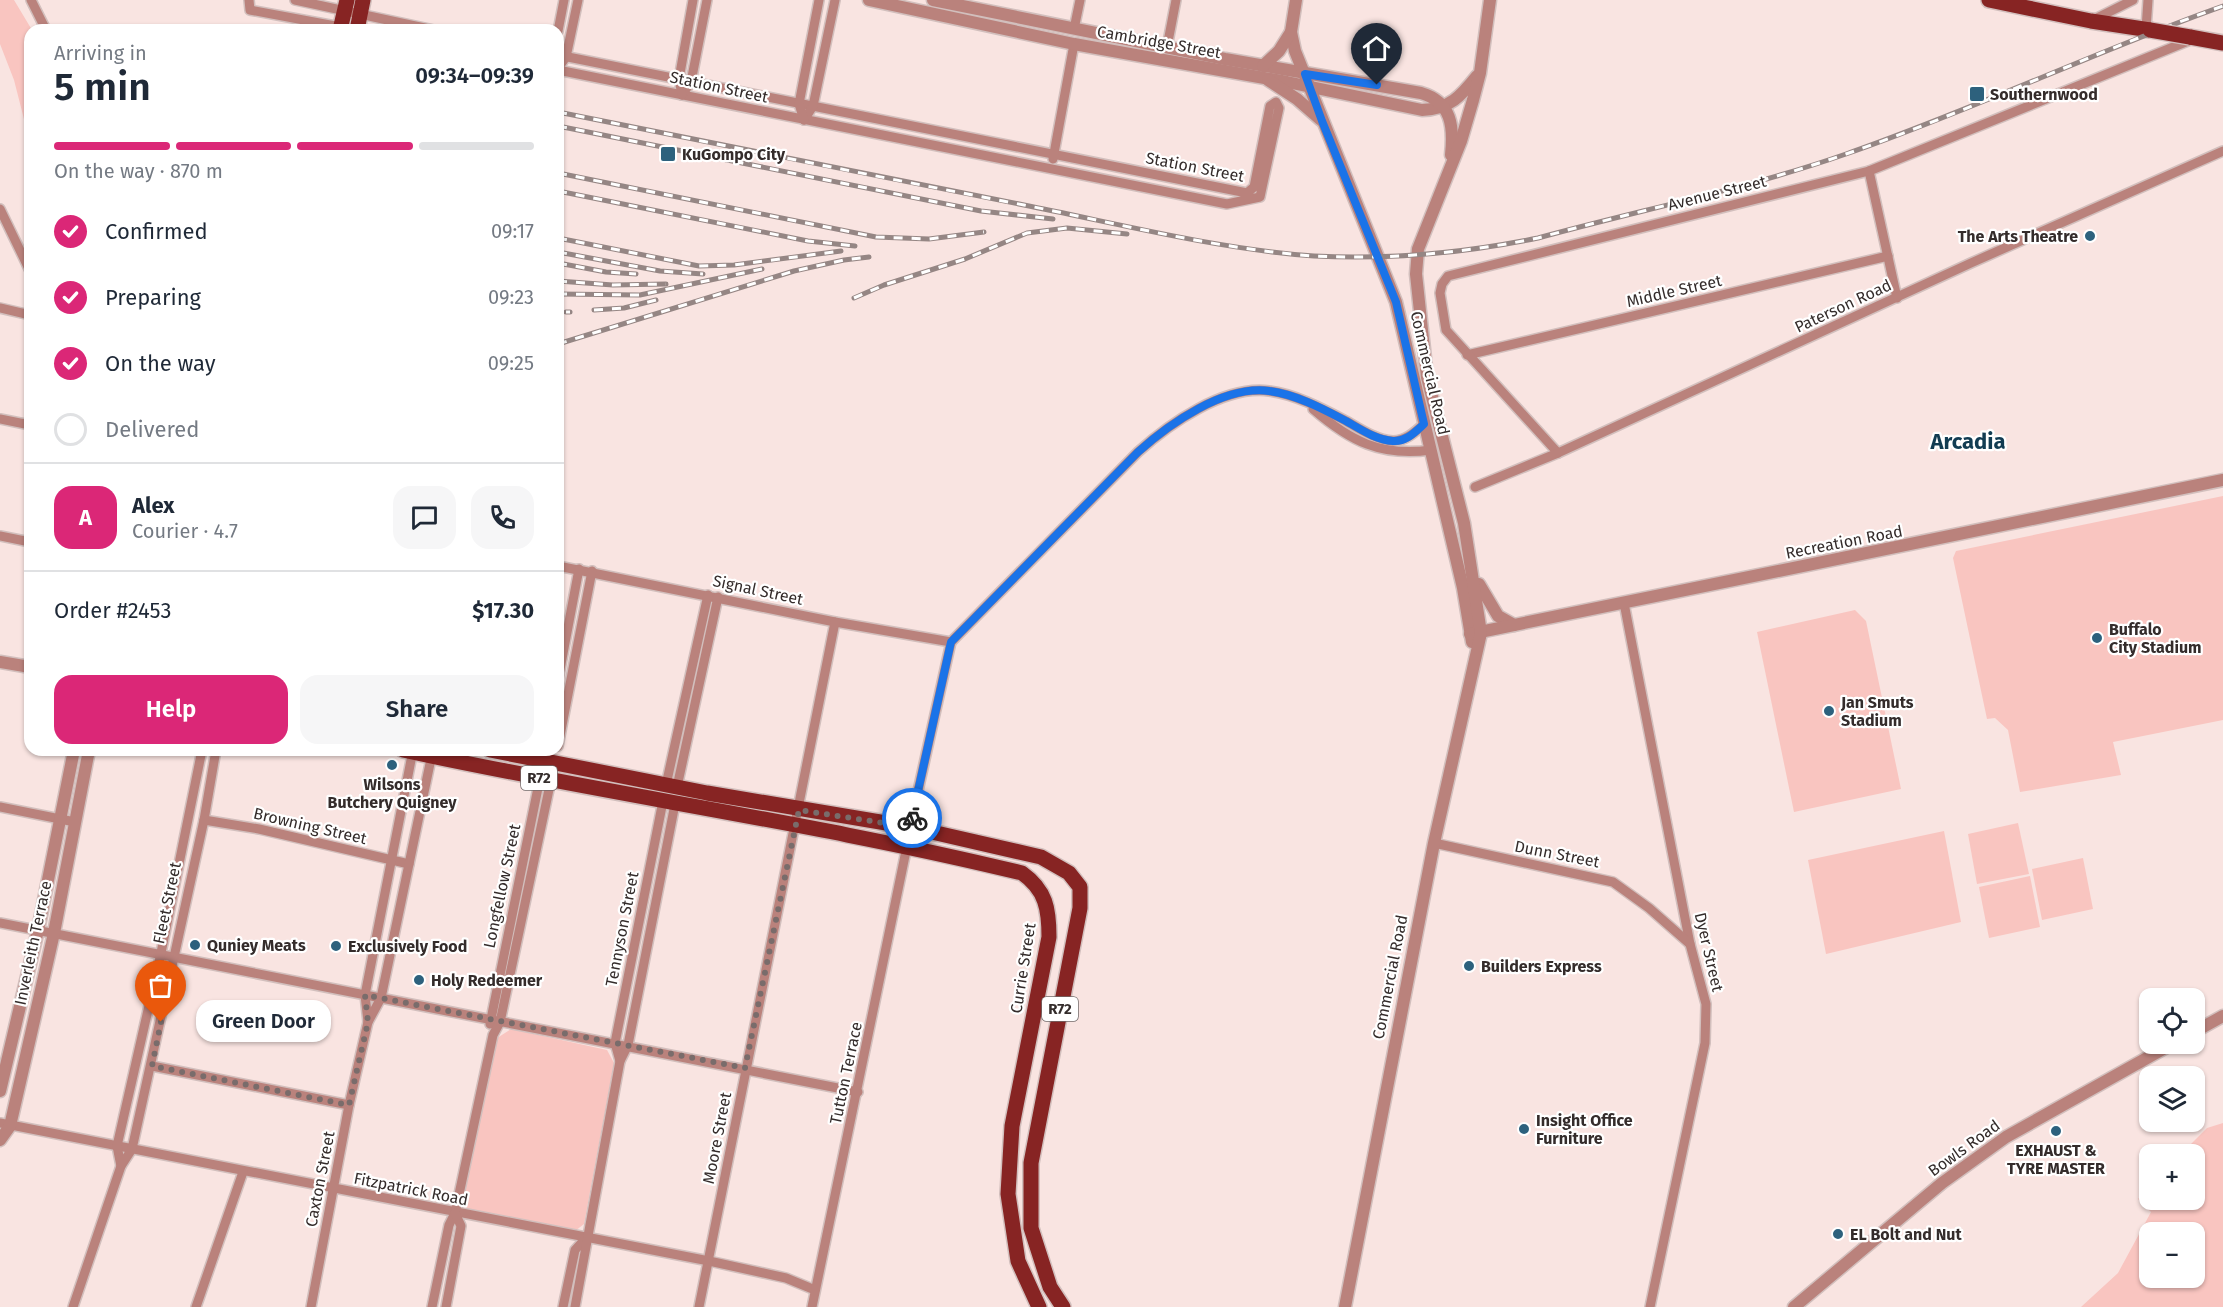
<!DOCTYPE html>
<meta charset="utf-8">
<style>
body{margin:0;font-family:"Fira Sans",sans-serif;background:#f6f6f7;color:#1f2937;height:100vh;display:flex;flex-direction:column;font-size:22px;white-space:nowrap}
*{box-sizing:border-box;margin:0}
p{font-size:20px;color:#747a83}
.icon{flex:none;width:33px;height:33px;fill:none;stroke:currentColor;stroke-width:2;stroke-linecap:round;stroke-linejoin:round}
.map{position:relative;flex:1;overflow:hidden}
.side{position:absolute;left:24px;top:24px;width:540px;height:732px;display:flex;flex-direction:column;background:#fff;border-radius:18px;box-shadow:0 2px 4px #0004}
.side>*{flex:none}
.fabs{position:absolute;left:2139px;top:988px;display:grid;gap:12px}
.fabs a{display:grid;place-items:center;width:66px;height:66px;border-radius:12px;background:#fff;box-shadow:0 2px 4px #0004;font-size:30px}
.pin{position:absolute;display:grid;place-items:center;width:51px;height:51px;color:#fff;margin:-62px -26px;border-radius:50% 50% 50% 0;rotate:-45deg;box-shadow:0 0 6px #0007}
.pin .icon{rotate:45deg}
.courier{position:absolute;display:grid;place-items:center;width:60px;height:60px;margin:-30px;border:4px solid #1a73e8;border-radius:50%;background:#fff;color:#222;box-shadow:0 2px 8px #0007}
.bubble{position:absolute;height:42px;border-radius:18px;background:#fff;box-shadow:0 2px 4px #0004;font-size:20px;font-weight:600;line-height:42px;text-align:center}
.head em{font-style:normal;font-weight:600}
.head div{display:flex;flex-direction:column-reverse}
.head{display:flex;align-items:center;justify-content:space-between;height:102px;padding:0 30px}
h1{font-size:39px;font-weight:600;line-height:45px}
.bar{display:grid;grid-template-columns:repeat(4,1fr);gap:9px 6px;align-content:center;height:72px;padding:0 30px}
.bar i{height:8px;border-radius:4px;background:#e0e1e3}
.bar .selected{background:#db2777}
.bar p{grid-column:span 4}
.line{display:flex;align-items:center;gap:15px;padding:0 30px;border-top:2px solid #e0e1e3}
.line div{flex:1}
.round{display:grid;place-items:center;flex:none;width:63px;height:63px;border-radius:18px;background:#f6f6f7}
ol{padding:0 30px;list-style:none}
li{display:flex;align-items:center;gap:18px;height:66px}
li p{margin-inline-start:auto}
li .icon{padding:6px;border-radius:50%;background:#db2777;color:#fff;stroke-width:4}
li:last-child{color:#747a83}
li i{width:33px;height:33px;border:3px solid #e0e1e3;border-radius:50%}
.primary-button{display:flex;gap:12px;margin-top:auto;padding:12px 30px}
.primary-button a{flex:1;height:69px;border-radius:18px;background:#db2777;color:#fff;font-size:24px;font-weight:600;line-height:69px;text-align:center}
.primary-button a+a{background:#f6f6f7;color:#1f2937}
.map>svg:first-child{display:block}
</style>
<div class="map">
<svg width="2223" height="1307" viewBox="0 0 2223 1307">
<rect width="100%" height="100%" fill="#f9e4e1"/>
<!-- green -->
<g fill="#f9c5c0" fill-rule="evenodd">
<path d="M0,0H14L32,30H30V128L26,127L14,80L0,44Z"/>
<path d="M2223,496V720L2113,742L2121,775L2020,792L2008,730L1995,718L1987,719L1953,558L1956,551Z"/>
<path d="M1855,610L1866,621L1901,789L1794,812L1757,632Z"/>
<path d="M2018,823L2029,874L1977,884L1968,834Z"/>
<path d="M1944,831L1961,922L1826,954L1808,860Z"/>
<path d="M2083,858L2093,909L2042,920L2032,869Z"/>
<path d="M2030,876L2040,927L1989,938L1979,887Z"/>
<path d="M511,1029L607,1050L614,1063L584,1224L575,1231L471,1211L465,1209L462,1203L494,1040Z"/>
<path d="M2223,1123V1307H2081L2118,1273L2151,1212L2138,1199L2149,1187L2150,1200H2194V1155H2180L2207,1128ZM2150,1233H2194V1278H2150Z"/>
</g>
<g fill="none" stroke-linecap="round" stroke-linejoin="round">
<!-- minor casing -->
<g stroke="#d2bfbd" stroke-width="12">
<g id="minor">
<path d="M31,0L46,30"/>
<path d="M249,0L250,10L357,30"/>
<path d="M295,0L434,30"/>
<path d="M2093,20L2133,0"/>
<path d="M1074,29L1080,0"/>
<path d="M2146,29L2148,0"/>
<path d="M558,31L564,0"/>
<path d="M1167,47L1176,0"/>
<path d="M558,55L1247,193L1254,187L1270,106L1276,102L1279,108L1260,197L1227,204L558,70"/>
<path d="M558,68L566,57L578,0"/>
<path d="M682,95L691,82L707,0"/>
<path d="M682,95L679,79L693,0"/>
<path d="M804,120L813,106L835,0"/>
<path d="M804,120L799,104L819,0"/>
<path d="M1053,159L1074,44"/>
<path d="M1869,171L1897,298"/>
<path d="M0,209L30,271"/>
<path d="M0,308L30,315"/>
<path d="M1467,355L1888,256"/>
<path d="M1313,409C1350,441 1381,457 1431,450"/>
<path d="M0,419L30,425"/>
<path d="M1558,453L1446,330L1440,293L1442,284L1448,276L1869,171L2193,39"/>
<path d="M1475,487L1558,453L1971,263L2223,151"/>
<path d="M0,536L30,542"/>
<path d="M558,566L835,622L951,642"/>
<path d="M1624,603L1690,944L1706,1004L1705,1043L1650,1307"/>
<path d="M951,642L1138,452C1169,424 1224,385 1269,391C1295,394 1323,409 1346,421C1360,429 1376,440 1393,441C1406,441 1415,432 1424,424"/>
<path d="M558,680L579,569"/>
<path d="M558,746L592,571"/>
<path d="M666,785L708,595"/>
<path d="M677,787L718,597"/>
<path d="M0,807L75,822"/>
<path d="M204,820L259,829L409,864"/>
<path d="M910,827L951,642"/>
<path d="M1434,843L1613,882L1649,908L1690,944"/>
<path d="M0,923L858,1092"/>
<path d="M368,1022L365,995L413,750"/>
<path d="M490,1024L540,778"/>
<path d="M620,1061L615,1043L663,801"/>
<path d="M152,1066L349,1105"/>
<path d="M0,1123L709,1261L786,1278L815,1290"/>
<path d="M121,1166L117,1146L161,953L202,750"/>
<path d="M73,1307L121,1166L132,1149L204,820L216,750"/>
<path d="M196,1307L243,1172"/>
<path d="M311,1307L349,1105L368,1022L381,998L432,754"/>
<path d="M432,1307L449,1225L455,1213L493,1035L500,1022L551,780"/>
<path d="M446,1307L461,1226L455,1213"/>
<path d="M563,1307L575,1250L586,1238"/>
<path d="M575,1307L620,1061L628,1045L675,804"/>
<path d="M699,1307L835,622"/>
<path d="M812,1307L907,846"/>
</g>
</g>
<!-- tertiary casing -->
<g stroke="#d2bfbd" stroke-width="15">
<g id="tertiary">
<path d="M869,0L1074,44L1287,82L1422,110C1450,109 1461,96 1477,76"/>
<path d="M933,0L1225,59L1421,93C1452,102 1454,127 1451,155"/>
<path d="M1296,0L1291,32L1295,51L1396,302L1463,588L1472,642"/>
<path d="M1263,66L1279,51L1291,32"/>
<path d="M1268,80L1297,99L1321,120"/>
<path d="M1479,584L1498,616L1514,625"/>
<path d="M1470,634L2223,480"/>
<path d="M0,662L30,667"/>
<path d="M2194,1032L2223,1016"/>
<path d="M0,1091L38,930L74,750"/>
<path d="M0,1140L10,1126L54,933L89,750"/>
<path d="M1345,1307L1434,843L1481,633L1464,523L1427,377L1416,274L1418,249L1461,141L1473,100L1480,73L1490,0"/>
<path d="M1794,1307L1942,1183L2006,1137L2172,1044"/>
</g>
</g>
<!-- primary casing -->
<g stroke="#d2bfbd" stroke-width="18">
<g id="primary">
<path d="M1989,0L2091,21L2150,30"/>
<path d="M340,30L347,0"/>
<path d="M357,30L363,0"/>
<path d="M2190,37L2223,43"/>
<path d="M403,750C609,795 817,823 1022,873C1046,890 1049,909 1049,937L1012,1126L1008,1194L1018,1261L1039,1307"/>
<path d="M490,750L707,793L910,827L1041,857L1069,873L1080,887V908L1031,1163V1228L1050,1287L1063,1307"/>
</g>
</g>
<!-- minor -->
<use href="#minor" stroke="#ba827c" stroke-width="9"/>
<!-- tertiary -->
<use href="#tertiary" stroke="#ba827c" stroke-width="12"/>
<!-- primary -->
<use href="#primary" stroke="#872423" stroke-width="15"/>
<!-- rail casing -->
<g stroke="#958684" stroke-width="5">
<g id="rail">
<path d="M558,112C713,143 868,175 1024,205C1120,224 1217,249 1314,256C1389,260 1464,253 1538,238C1640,210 1746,189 1846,154C1973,110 2096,51 2223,6"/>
<path d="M558,126L981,211L1053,219"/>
<path d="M558,173L876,237L929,239L984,232"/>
<path d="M558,191L808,241L855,246"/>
<path d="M558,238L699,266L734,265L841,251"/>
<path d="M558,252L660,271L703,274"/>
<path d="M558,263L606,272L636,274"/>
<path d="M558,281L613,285L666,284"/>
<path d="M558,294L640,295L762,269"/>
<path d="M854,298L884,285L965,259L1027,233L1067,228L1127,234"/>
<path d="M594,310L624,308L656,300"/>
<path d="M566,312H570"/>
<path d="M558,344L794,271L844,260L869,257"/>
</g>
</g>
<!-- rail -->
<use href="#rail" stroke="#fff" stroke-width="3" stroke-dasharray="9" stroke-linecap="butt"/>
<!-- primary-bridge casing -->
<g stroke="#d2bfbd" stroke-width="18" stroke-linecap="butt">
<path id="primary-bridge" d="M2150,30L2190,37"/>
</g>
<!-- primary-bridge -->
<use href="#primary-bridge" stroke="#872423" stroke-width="15"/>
</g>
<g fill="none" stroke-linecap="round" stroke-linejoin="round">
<!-- done -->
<path stroke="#796c6b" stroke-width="6" stroke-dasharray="0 10.8" d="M161,1022L152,1066L349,1105L368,1022L365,995L745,1068L799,810L910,827L912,818"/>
<!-- route -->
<path stroke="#1a73e8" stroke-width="8" d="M912,818L951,642L1138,452C1169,424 1224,385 1269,391C1295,394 1323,409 1346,421C1360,429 1376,440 1393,441C1406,442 1415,432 1424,424L1396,302L1322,121L1305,74L1377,85"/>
</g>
<!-- markers -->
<g fill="#2d617d" stroke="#fff" stroke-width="2">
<rect x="1969" y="86" width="16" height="16" rx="3"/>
<rect x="660" y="146" width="16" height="16" rx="3"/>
<circle cx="2090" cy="236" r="6"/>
<circle cx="2097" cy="638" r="6"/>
<circle cx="1829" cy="711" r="6"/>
<circle cx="392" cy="765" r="6"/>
<circle cx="195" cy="945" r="6"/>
<circle cx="336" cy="946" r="6"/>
<circle cx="1469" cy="966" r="6"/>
<circle cx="419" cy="980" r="6"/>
<circle cx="1524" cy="1129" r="6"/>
<circle cx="2056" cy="1131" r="6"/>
<circle cx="1838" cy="1234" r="6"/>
</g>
<g text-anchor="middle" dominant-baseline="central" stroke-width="4.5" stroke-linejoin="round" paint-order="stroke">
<!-- shield labels -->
<g fill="#fff" stroke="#716b6b" stroke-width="1.5">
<rect x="521" y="766" width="36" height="24" rx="4.5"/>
<rect x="1042" y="997" width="36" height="24" rx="4.5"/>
</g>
<g font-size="15" font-weight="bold" fill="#342c2b">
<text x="539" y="778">R72</text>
<text x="1060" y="1009">R72</text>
</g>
<!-- street labels -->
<g font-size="16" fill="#342c2b" stroke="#fff">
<text transform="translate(1159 42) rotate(10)">Cambridge Street</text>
<text transform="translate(719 87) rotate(12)">Station Street</text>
<text transform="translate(1195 167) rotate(11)">Station Street</text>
<text transform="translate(1717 193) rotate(-14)">Avenue Street</text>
<text transform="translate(1674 291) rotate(-13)">Middle Street</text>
<text transform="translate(1843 306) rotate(-25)">Paterson Road</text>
<text transform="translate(1430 373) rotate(77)">Commercial Road</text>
<text transform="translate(1844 542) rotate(-11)">Recreation Road</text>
<text transform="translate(758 590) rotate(12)">Signal Street</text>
<text transform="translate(310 826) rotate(13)">Browning Street</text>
<text transform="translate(1557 854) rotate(11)">Dunn Street</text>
<text transform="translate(502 886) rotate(-78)">Longfellow Street</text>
<text transform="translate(167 903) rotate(-78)">Fleet Street</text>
<text transform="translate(622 929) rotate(-79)">Tennyson Street</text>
<text transform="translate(33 943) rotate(-78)">Inverleith Terrace</text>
<text transform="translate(1709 952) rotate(77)">Dyer Street</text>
<text transform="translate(1023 968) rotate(-81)">Currie Street</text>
<text transform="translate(1390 977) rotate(-79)">Commercial Road</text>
<text transform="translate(846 1073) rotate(-78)">Tutton Terrace</text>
<text transform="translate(717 1138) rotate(-79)">Moore Street</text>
<text transform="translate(1964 1148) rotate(-36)">Bowls Road</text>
<text transform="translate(320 1179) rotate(-79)">Caxton Street</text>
<text transform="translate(411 1189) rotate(11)">Fitzpatrick Road</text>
</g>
<!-- poi labels -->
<g font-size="16" font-weight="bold" fill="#342c2b" stroke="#fff" text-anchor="start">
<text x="1990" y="94">Southernwood</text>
<text x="682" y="154">KuGompo City</text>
<text x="2078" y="236" text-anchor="end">The Arts Theatre</text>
<text x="2109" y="629">Buffalo<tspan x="2109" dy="18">City Stadium</tspan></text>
<text x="1841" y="702">Jan Smuts<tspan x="1841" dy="18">Stadium</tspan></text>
<text x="392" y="784" text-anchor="middle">Wilsons<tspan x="392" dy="18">Butchery Quigney</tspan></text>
<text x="207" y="945">Quniey Meats</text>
<text x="348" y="946">Exclusively Food</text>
<text x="1481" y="966">Builders Express</text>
<text x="431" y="980">Holy Redeemer</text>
<text x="1536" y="1120">Insight Office<tspan x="1536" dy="18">Furniture</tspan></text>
<text x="2056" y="1150" text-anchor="middle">EXHAUST &amp;<tspan x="2056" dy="18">TYRE MASTER</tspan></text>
<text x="1850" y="1234">EL Bolt and Nut</text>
</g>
<!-- district labels -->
<g font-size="22" font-weight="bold" fill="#123c52" stroke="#fff">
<text x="1968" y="441">Arcadia</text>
</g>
</g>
</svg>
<div class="fabs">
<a><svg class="icon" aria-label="locate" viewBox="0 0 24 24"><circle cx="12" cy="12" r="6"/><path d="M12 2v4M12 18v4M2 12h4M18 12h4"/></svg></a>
<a><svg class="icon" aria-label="layers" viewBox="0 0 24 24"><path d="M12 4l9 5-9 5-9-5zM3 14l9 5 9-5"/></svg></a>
<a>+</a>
<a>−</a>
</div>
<div class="pin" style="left:161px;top:1022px;background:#ea580c"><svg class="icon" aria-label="bag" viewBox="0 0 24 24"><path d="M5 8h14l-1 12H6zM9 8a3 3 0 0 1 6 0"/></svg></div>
<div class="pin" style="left:1377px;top:85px;background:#1f2937"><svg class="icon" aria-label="home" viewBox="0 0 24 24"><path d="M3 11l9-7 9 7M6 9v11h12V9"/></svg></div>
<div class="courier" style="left:912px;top:818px"><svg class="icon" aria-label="bike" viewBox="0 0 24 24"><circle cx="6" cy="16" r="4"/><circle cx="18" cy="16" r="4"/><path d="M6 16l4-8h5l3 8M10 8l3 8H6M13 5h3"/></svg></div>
<div class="bubble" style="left:196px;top:1000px;width:135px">Green Door</div>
<section class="side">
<div class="head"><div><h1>5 min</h1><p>Arriving in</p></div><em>09:34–09:39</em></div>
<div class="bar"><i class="selected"></i><i class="selected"></i><i class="selected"></i><i></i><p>On the way · 870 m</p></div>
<ol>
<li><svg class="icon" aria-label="check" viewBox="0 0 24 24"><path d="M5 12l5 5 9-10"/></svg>Confirmed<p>09:17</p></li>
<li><svg class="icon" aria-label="check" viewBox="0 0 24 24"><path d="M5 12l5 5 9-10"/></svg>Preparing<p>09:23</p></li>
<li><svg class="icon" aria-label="check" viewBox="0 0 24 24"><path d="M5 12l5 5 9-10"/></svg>On the way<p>09:25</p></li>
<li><i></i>Delivered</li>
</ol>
<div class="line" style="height:108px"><b class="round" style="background:#db2777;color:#fff">A</b><div><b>Alex</b><p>Courier · 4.7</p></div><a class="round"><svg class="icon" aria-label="chat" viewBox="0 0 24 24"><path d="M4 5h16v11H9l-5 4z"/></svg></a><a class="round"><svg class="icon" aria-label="phone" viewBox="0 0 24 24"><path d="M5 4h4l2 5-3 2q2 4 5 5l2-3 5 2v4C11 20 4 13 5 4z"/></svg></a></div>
<div class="line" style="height:78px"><div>Order #2453</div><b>$17.30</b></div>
<div class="primary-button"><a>Help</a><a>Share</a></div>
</section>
</div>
